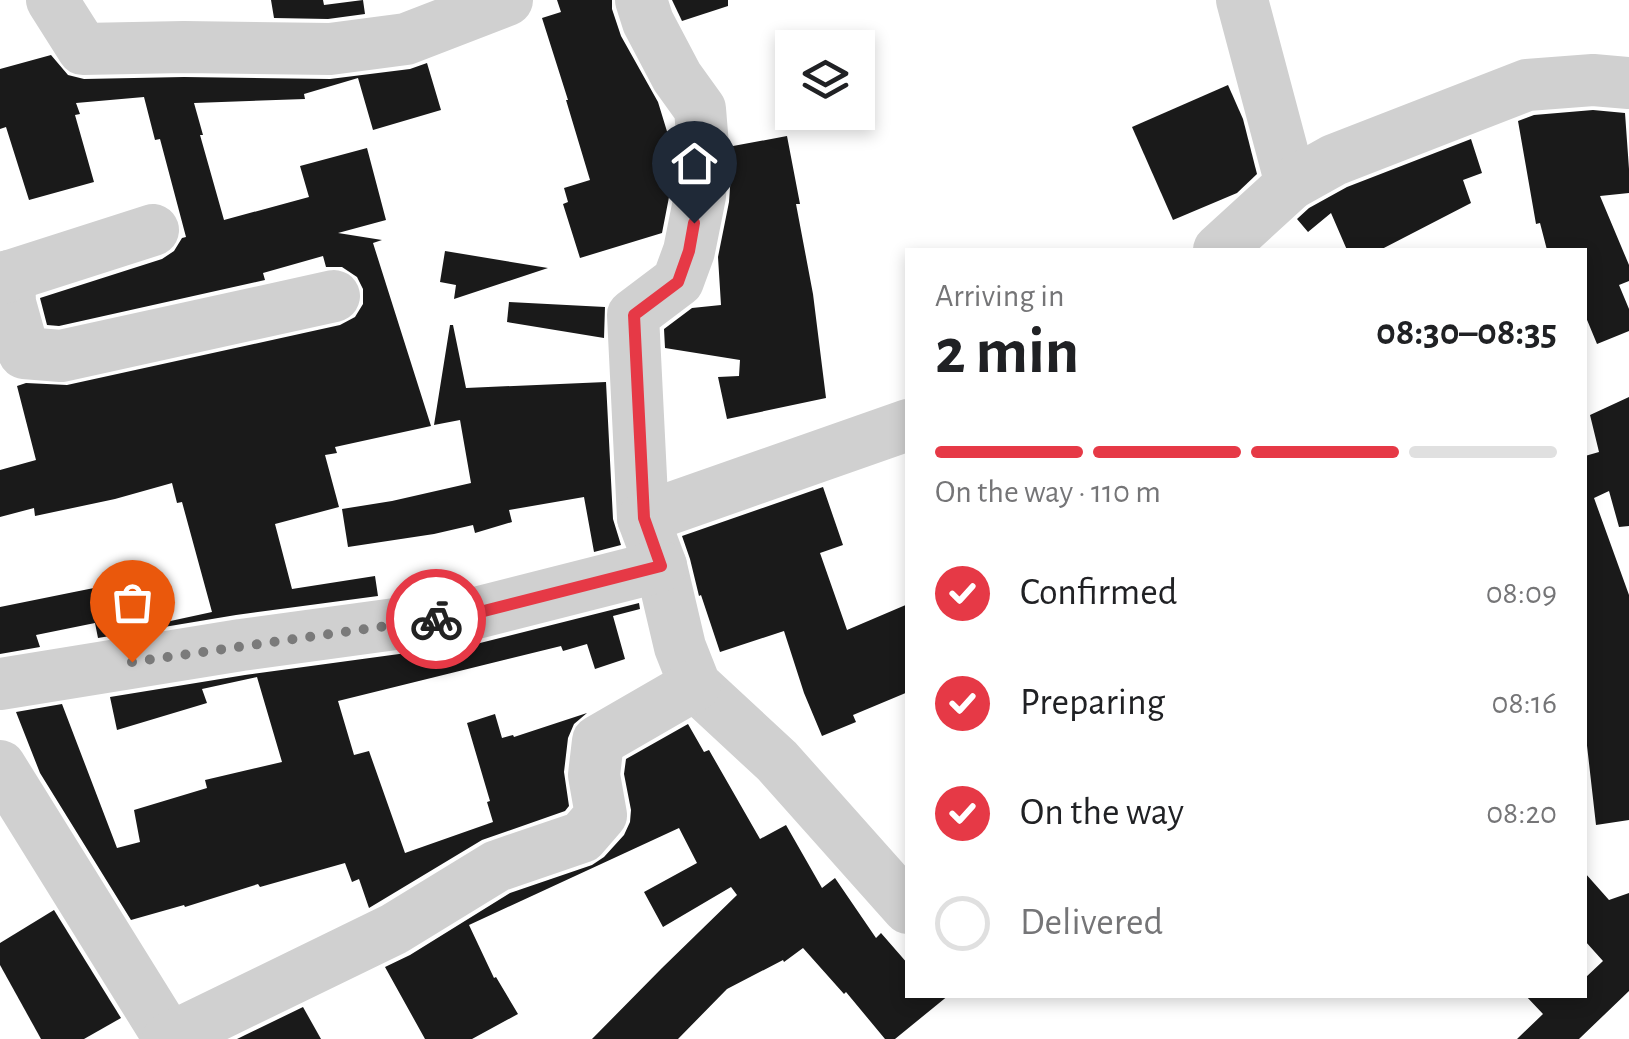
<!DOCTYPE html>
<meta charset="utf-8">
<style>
body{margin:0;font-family:"Alegreya Sans",sans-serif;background:#f2f2f2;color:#202124;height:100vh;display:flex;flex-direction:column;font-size:38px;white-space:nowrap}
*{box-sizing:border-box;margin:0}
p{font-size:32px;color:#757577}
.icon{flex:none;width:55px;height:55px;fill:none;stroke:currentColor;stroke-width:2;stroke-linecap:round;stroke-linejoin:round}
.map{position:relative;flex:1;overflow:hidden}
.side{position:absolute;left:905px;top:248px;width:682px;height:750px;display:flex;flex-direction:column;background:#fff;border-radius:0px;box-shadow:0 5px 15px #0003}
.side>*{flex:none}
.buttons{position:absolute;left:775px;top:30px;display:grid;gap:20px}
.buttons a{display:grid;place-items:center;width:100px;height:100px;border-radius:0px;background:#fff;box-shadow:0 5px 15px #0003;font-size:50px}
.pin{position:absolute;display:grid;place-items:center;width:85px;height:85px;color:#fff;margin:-102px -42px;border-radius:50% 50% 50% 0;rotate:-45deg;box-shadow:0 0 10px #0007}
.pin .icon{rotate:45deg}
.courier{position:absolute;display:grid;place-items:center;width:100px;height:100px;margin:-50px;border:8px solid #e63946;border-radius:50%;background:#fff;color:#222;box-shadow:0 2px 12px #0007}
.head em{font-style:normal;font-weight:700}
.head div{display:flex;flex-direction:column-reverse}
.head{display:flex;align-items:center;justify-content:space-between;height:170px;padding:0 30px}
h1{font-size:65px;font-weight:700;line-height:75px}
.bar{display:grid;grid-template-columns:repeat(4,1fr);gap:15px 10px;align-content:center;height:120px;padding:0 30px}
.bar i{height:12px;border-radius:8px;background:#e0e0e0}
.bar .on{background:#e63946}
.bar p{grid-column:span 4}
ol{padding:0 30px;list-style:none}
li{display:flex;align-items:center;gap:30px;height:110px}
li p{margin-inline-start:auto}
li .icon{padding:10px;border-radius:50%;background:#e63946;color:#fff;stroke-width:4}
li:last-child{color:#757577}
li i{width:55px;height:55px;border:5px solid #e0e0e0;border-radius:50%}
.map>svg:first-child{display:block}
</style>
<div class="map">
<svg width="1629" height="1039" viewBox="0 0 1629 1039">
<rect width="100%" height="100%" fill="#fff"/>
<!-- building -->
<g fill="#1a1a1a">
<path d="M271,0H323L324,5L363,0L365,14L328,19L274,18Z"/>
<path d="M557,0H612V9L621,36L658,102L673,151L670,192L662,233L580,258L563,204L568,202L564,188L590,180L566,100H568L542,18L561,12Z"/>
<path d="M672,0H728V6L682,21Z"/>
<path d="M51,55L68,75L84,79L184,77L330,79L410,69L427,63L441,110L373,130L358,78L304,94L305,99L194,103L203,135H200L224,220L309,197L300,166L367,148L386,220L338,233L382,240L373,243L431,426L335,447L337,453L325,455L339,507L275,524L292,589L375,576L378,596L236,615L98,638L95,623L36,635L40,647L0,654V607L74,592L119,583L129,630L212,612L182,502L177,503L172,483L115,499L35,516L34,508L0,517V470L36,460L17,386L26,383L67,385L340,325L355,317L363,304V289L357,277L342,267H326L323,256L263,273L265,280L59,326L47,325L40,298L162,259L174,251L182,238L186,237L160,139L155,140L144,97L76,103L80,114L75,115L94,182L29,200L6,127L0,129V69Z"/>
<path d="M1228,85L1243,119L1257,174L1237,193L1173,220L1132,127Z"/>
<path d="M1593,110L1625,113L1629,169V193L1600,196L1629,265V281L1619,285L1629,309V331L1597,344L1585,315V250H1547L1540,223L1536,224L1518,121L1534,115Z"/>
<path d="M787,136L800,204H796L813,294L826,398L727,419L718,377L739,376L740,360L665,348L664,329L692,308L721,305L718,257L729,202L733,146Z"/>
<path d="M1471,139L1482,173L1463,180L1471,203L1380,250H1347L1331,213L1308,232L1297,219L1309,208L1347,187Z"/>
<path d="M445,251L548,268L454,299L456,285L440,282Z"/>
<path d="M509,302L605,307L604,338L507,322Z"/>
<path d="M450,325H453L466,388L606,382L613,519L621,545L594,552L584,497L509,510L512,522L475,533L473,525L434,534L348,547L342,509L392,501L471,483L460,420L434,425Z"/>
<path d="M1629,397V526L1619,527L1609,491L1594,498L1629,595V820L1596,825L1585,728V456L1599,452L1590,415Z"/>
<path d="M823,487L843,545L820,553L847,630L908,604V692L853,715L856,722L822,736L804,693L784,631L720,652L701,595L699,596L690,559L682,536Z"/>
<path d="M639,603L640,609L613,616L625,659L595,669L587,644L563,651L561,646L338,701L354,755L369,751L405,853L493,822L487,802L490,801L467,723L495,714L502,738L513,735L514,737L587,713L574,724L568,738L564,772L569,806L565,811L482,840L369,908L359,879L352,882L345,863L260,887L258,884L185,907L184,905L131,920L40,773L16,712L62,704L117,848L140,842L134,810L207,788L205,780L282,762L257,677L202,689L207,703L117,730L110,697L245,675L480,643Z"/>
<path d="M688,724L704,752L709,750L760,839L786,825L822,888L835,878L876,938L881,933L908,964V995H949L895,1039H885L846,992L844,994L803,948L784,962L783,960L727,989L678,1039H592L662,968L737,895L731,887L663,927L644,892L697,863L679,828L469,925L494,978L496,977L518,1014L472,1039H425L385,967L410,955L510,893L592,865L604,857L624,835L630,822L631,810L624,774L626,759Z"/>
<path d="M1585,873L1609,900L1629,893V991L1579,1039H1517L1543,1014L1525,995H1585V978L1603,961L1585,941Z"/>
<path d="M54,910L121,1018L84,1039H41L0,965V943Z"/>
<path d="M303,1007L321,1039H237Z"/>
</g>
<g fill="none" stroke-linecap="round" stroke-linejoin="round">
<!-- minor -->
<g stroke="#d0d0d0" stroke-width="52">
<path d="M52,0L83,49L184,47L330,49L406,39L507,0"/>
<path d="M641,0L648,22L677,77L700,109L703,146L700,196L689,251L678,281L633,315L643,518L661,566L680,647L695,685L777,761L908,908"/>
<path d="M1242,0L1291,184"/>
<path d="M1219,250L1291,184L1334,160L1527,85L1593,80L1629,83"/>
<path d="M9,276L10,303L24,353L61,356L334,296"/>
<path d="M0,279L153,230"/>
<path d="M643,518L908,425"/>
<path d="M0,684L241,645L476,613L661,566"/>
<path d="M0,766L169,1038"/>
<path d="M168,1039L394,929L497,866L582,837L601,815L594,775L598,741L695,685"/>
</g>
</g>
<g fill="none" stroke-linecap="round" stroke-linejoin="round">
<!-- done -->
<path stroke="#7a7a7a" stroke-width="10" stroke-dasharray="0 18" d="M132,662L436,619"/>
<!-- route -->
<path stroke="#e63946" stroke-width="12" d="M436,619L476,613L661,566L644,518L634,315L678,282L689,251L694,223"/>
</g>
</svg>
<div class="buttons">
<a><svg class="icon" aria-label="layers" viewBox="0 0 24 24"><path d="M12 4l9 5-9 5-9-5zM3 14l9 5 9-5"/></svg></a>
</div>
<div class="pin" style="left:132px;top:662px;background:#ea580c"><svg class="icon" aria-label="bag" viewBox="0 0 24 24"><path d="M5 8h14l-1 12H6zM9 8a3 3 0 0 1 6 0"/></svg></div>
<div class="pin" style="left:694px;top:223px;background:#1f2937"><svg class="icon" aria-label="home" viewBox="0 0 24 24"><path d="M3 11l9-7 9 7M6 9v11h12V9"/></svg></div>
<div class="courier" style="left:436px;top:619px"><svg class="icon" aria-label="bike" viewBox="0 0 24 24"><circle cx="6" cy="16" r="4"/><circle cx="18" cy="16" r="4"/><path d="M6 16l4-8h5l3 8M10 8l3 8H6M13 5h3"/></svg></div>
<section class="side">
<div class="head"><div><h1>2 min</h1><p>Arriving in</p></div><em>08:30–08:35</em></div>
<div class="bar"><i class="on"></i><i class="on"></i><i class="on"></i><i></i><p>On the way · 110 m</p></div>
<ol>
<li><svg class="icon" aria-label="check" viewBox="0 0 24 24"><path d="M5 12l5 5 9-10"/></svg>Confirmed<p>08:09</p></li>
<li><svg class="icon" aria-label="check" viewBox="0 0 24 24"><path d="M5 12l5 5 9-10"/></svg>Preparing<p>08:16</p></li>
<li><svg class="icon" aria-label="check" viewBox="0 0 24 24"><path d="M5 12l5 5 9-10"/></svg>On the way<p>08:20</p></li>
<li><i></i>Delivered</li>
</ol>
</section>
</div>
